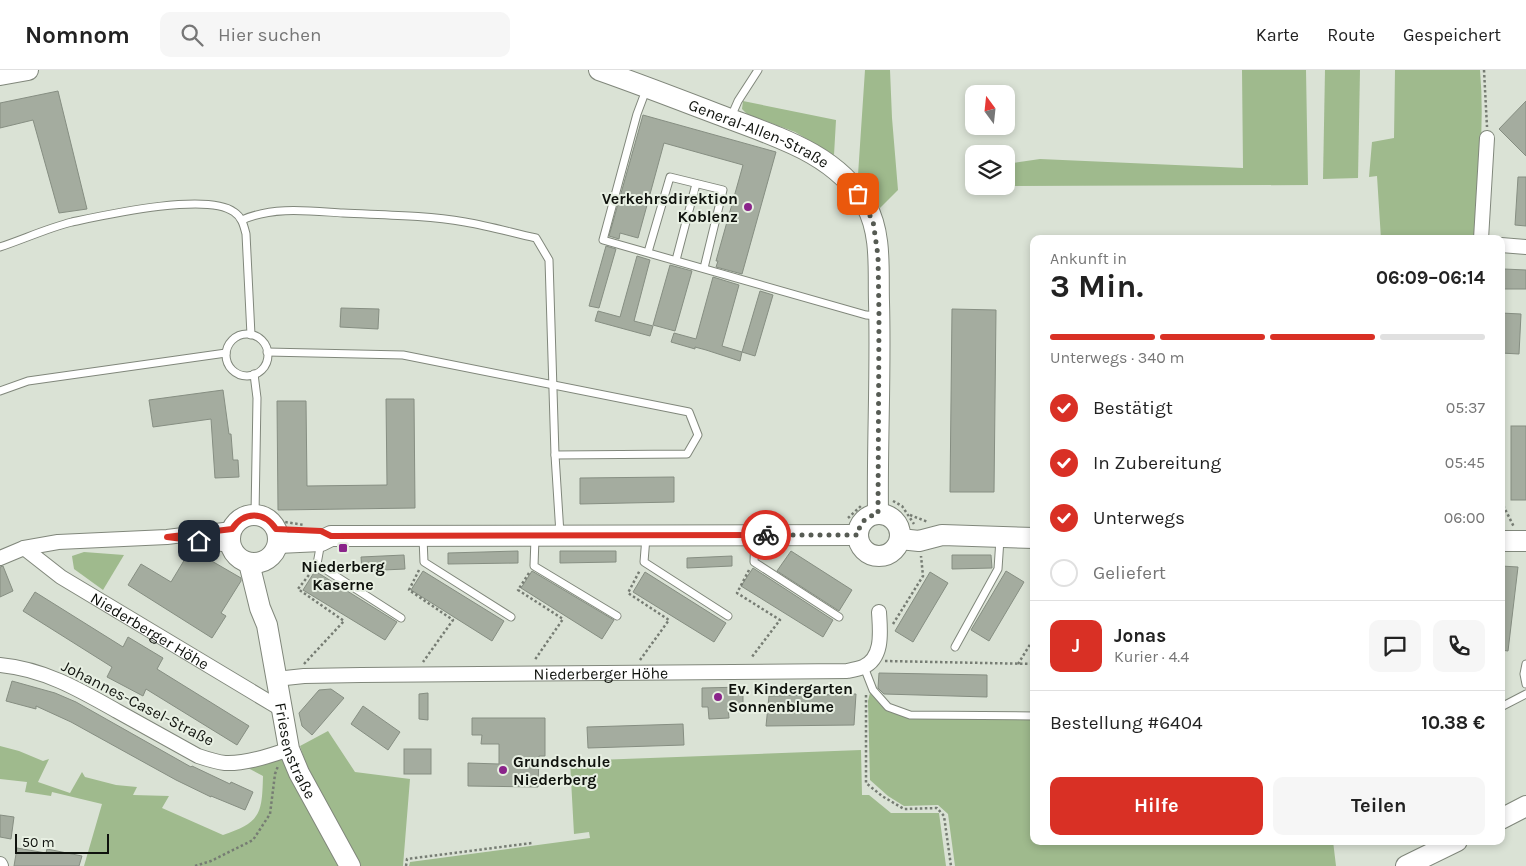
<!DOCTYPE html>
<html lang="de">
<meta charset="utf-8">
<style>
body{margin:0;font-family:Karla,sans-serif;background:#f6f6f6;color:#222;height:100vh;display:flex;flex-direction:column;font-size:19px;white-space:nowrap}
*{box-sizing:border-box;margin:0}
p{font-size:16px;color:#767676}
.icon{flex:none;width:28px;height:28px;fill:none;stroke:currentColor;stroke-width:2;stroke-linecap:round;stroke-linejoin:round}
.map{position:relative;flex:1;overflow:hidden}
.sheet{position:absolute;left:1030px;top:165px;width:475px;height:610px;display:flex;flex-direction:column;background:#fff;border-radius:10px;box-shadow:0 2px 8px #0003}
.sheet>*{flex:none}
.needle{width:32px;rotate:345deg}
.buttons{position:absolute;left:965px;top:15px;display:grid;gap:10px}
.buttons a{display:grid;place-items:center;width:50px;height:50px;border-radius:10px;background:#fff;box-shadow:0 2px 8px #0003;font-size:25px}
.scale{position:absolute;left:15px;bottom:12px;width:94px;box-sizing:border-box;padding-left:5px;border:2px solid #0f120d;border-top:0;font-size:14px;line-height:18px;white-space:nowrap;color:#0f120d;-webkit-text-stroke:4px #e7efe2;paint-order:stroke}
.pin{position:absolute;display:grid;place-items:center;width:42px;height:42px;color:#fff;margin:-21px;border-radius:10px;box-shadow:0 2px 8px #0006}
.courier{position:absolute;display:grid;place-items:center;width:50px;height:50px;margin:-25px;border:4px solid #d93025;border-radius:50%;background:#fff;color:#222;box-shadow:0 1px 6px #0007}
.overview em{font-style:normal;font-weight:700}
.overview div{display:flex;flex-direction:column-reverse}
.overview{display:flex;align-items:center;justify-content:space-between;height:85px;padding:0 20px}
h1{font-size:32px;font-weight:700;line-height:38px}
.bar{display:grid;grid-template-columns:repeat(4,1fr);gap:8px 5px;align-content:center;height:60px;padding:0 20px}
.bar i{height:6px;border-radius:4px;background:#e0e0e0}
.bar .current{background:#d93025}
.bar p{grid-column:span 4}
.line{display:flex;align-items:center;gap:12px;padding:0 20px;border-top:1px solid #e0e0e0}
.line div{flex:1}
.round{display:grid;place-items:center;flex:none;width:52px;height:52px;border-radius:10px;background:#f6f6f6}
ol{padding:0 20px;list-style:none}
li{display:flex;align-items:center;gap:15px;height:55px}
li p{margin-inline-start:auto}
li .icon{padding:5px;border-radius:50%;background:#d93025;color:#fff;stroke-width:4}
li:last-child{color:#767676}
li i{width:28px;height:28px;border:2px solid #e0e0e0;border-radius:50%}
.cta{display:flex;gap:10px;margin-top:auto;padding:10px 20px}
.cta a{flex:1;height:58px;border-radius:10px;background:#d93025;color:#fff;font-size:20px;font-weight:700;line-height:58px;text-align:center}
.cta a+a{background:#f6f6f6;color:#222}
header{display:flex;align-items:center;gap:30px;box-sizing:border-box;height:70px;padding:0 25px;background:#fff;border-bottom:1px solid #e0e0e0}
header strong{font-size:24px}
nav{display:flex;gap:28px;margin-inline-start:auto;font-size:18px}
.search{width:350px;height:45px;background:#f6f6f6;display:flex;align-items:center;gap:12px;box-sizing:border-box;padding:0 18px;border-radius:10px;color:#767676;font-size:19px}
.map>svg:first-child{display:block}
</style>
<header>
<strong>Nomnom</strong>
<div class="search"><svg class="icon" aria-label="search" viewBox="0 0 24 24"><circle cx="10" cy="10" r="6"/><path d="M15 15l6 6"/></svg>Hier suchen</div>
<nav><a>Karte</a><a>Route</a><a>Gespeichert</a></nav>
</header>
<div class="map">
<svg width="1526" height="796" viewBox="0 0 1526 796">
<rect width="100%" height="100%" fill="#dae2d5"/>
<!-- green -->
<g fill="#9fba8d">
<path d="M865,0H890L892,48L898,120L880,138L863,109L858,105Z"/>
<path d="M1242,0H1306L1308,115L1005,116H1006V94L1040,89L1243,98Z"/>
<path d="M1325,0H1360L1358,108L1323,109Z"/>
<path d="M1395,0H1480C1485,56 1478,111 1474,167L1444,169H1381L1377,106L1369,107L1372,72L1394,68Z"/>
<path d="M743,31L836,50L834,85L795,62L747,44L742,39Z"/>
<path d="M84,482L124,485L103,520L74,499L72,486Z"/>
<path d="M870,623L882,636L910,648L1034,649V771H1333L1336,796H955L948,744L938,735L904,736L888,726L870,710L868,631Z"/>
<path d="M328,661L355,702L410,709L403,796H360C339,757 313,718 300,676Z"/>
<path d="M0,676L19,681L43,691L49,689L38,712L70,723L82,702L85,707L116,715L137,717L133,725L169,726L162,738L223,765C261,752 262,744 263,706L248,698L284,687L298,722L339,796H84L102,734L52,722L51,726L25,722L27,712L0,709Z"/>
<path d="M861,680L862,725H869L891,743H939L946,796H409L410,792L590,768L589,762L574,764L570,691Z"/>
</g>
<!-- building -->
<g fill="#a4ac9f" stroke="#868e82">
<path d="M58,21L87,139L59,143L33,50L0,58V33Z"/>
<path d="M1526,31V86L1499,59Z"/>
<path d="M643,45L776,82L742,204L716,197L718,191H716L743,95L664,73L638,168L620,163L619,169L609,166Z"/>
<path d="M1518,107H1526V156L1515,155Z"/>
<path d="M606,176L616,179L599,238L589,236Z"/>
<path d="M637,186L650,190L634,251L653,256L650,266L595,251L598,241L620,247Z"/>
<path d="M670,195L692,201L675,261L653,255Z"/>
<path d="M1504,199L1526,200V219H1503Z"/>
<path d="M713,207L739,215L722,276L742,282L740,291L706,280L695,277V279L671,272L674,263L696,269Z"/>
<path d="M760,221L773,225L755,286L742,282Z"/>
<path d="M341,238L379,239L378,259L340,257Z"/>
<path d="M952,239L996,240L994,422H950Z"/>
<path d="M1501,243L1521,244L1519,284L1501,283Z"/>
<path d="M223,320L229,364H231L233,390H238L239,407L215,408L211,349L153,357L149,330Z"/>
<path d="M386,329H414L415,438L278,440L277,331H306L307,416L387,415Z"/>
<rect x="1511" y="356" width="15" height="74"/>
<path d="M674,407V432L580,434V408Z"/>
<path d="M191,479L241,508V511L221,543L226,546L212,568L128,515L141,494L171,512Z"/>
<path d="M518,481V493L448,494V483Z"/>
<path d="M560,481H616V492L560,493Z"/>
<path d="M791,481L852,520L839,541L777,501Z"/>
<path d="M404,485L405,499L362,501L361,487Z"/>
<path d="M952,485H991L992,498L952,499Z"/>
<path d="M732,486V496L687,498V488Z"/>
<path d="M3,496L13,521L0,527V497Z"/>
<path d="M1501,496L1518,497L1508,581L1501,580Z"/>
<path d="M753,498L833,550L823,567L741,516Z"/>
<path d="M315,501L397,552L385,570L303,520Z"/>
<path d="M423,501L504,551L492,571L411,520Z"/>
<path d="M532,501L614,550L602,569L521,518Z"/>
<path d="M1006,501L1024,512L989,571L971,560Z"/>
<path d="M645,502L726,553L714,572L633,522Z"/>
<path d="M930,502L948,513L913,572L895,561Z"/>
<path d="M35,522L123,577L128,567L163,588L157,599L249,656L237,675L146,619L143,626L107,607L112,597L23,541Z"/>
<path d="M879,603L987,605V627L884,624L878,618Z"/>
<path d="M12,611L55,623L76,632L191,697L192,696L230,714L231,712L253,722L245,740L211,726V727L176,710L71,652L36,636V639L6,631Z"/>
<path d="M743,617V637L728,638L729,648L709,649L708,637H702V618Z"/>
<path d="M331,619L344,628L312,665L302,656L299,643L319,620Z"/>
<path d="M428,623V650L419,649V624Z"/>
<path d="M856,624L854,655L766,656L769,626Z"/>
<path d="M363,636L400,662L388,680L351,654Z"/>
<path d="M472,648H545V686H539L538,717L468,716V693L499,694V674H481L482,665H472Z"/>
<path d="M683,654L684,675L588,678L587,657Z"/>
<rect x="404" y="679" width="27" height="25"/>
<path d="M0,745L14,747L11,769L0,767Z"/>
<path d="M17,778L46,783L47,779L82,786L79,796H14Z"/>
</g>
<g fill="none" stroke-linecap="round" stroke-linejoin="round">
<!-- lane casing -->
<g stroke="#80877b" stroke-width="9">
<g id="lane">
<path d="M646,20L637,44L603,170L866,245L879,246"/>
<path d="M731,47L738,31L758,0"/>
<path d="M242,150C273,136 310,141 343,143C384,145 425,145 465,152C489,156 513,163 536,168L549,190L555,385L560,464"/>
<path d="M0,177C24,169 48,158 72,152C105,145 207,122 234,142C242,147 244,156 246,164L251,265"/>
<path d="M648,182L670,107L723,120L704,198"/>
<path d="M676,190L696,114"/>
<circle cx="247" cy="285" r="21"/>
<path d="M267,282L403,285L689,342L698,365L687,384L555,385"/>
<path d="M254,304L257,328L255,445"/>
<path d="M0,321L28,311L226,283"/>
<path d="M755,466L754,492L839,547"/>
<path d="M646,467L644,492L728,546"/>
<path d="M423,468L424,492L511,547"/>
<path d="M535,468L534,496L617,546"/>
<path d="M321,472L317,494L401,548"/>
<path d="M955,577L998,499L1000,469"/>
<path d="M1526,594L1524,604L1526,614"/>
<path d="M864,597L873,620L888,637L910,645L1034,646"/>
<path d="M1501,637L1526,624"/>
</g>
</g>
<!-- street casing -->
<g stroke="#80877b" stroke-width="16">
<g id="street">
<path d="M1481,169L1487,68"/>
<path d="M1501,175L1526,177"/>
<path d="M190,470L231,475"/>
<path id="s1" d="M24,478L61,507L281,639"/>
<path d="M0,488L24,478L58,472L167,467L232,459"/>
<path d="M0,595C44,599 80,620 117,641C144,656 171,671 198,686C207,689 216,692 225,693C245,694 270,686 289,679"/>
<path id="s2" d="M276,609L304,606L361,605L847,601C852,600 858,599 863,597C884,588 880,560 879,542"/>
<path d="M0,794L1,796"/>
</g>
</g>
<!-- secondary casing -->
<g stroke="#80877b" stroke-width="22">
<g id="secondary">
<path id="s3" d="M599,0C639,14 678,29 717,44C770,65 835,81 866,135C882,164 878,200 879,232C881,302 877,373 878,444"/>
<path d="M0,5L28,0"/>
<circle cx="879" cy="465" r="21"/>
<circle cx="254" cy="469" r="24"/>
<path d="M900,469L919,471L942,465L1034,468"/>
<path d="M1501,471H1526"/>
<path d="M278,473L321,471L331,466H345L858,465"/>
<path id="s4" d="M249,493L260,538L267,555L289,679L299,703L350,796"/>
<path d="M1501,749L1526,736"/>
<path d="M1406,796L1457,771"/>
</g>
</g>
<!-- path -->
<g stroke="#767c73" stroke-width="2.5" stroke-dasharray="2.5 2.5" stroke-linecap="butt">
<path d="M1484,0L1487,57"/>
<path d="M893,431L902,436L914,454"/>
<path d="M1501,431L1514,457"/>
<path d="M265,439L273,444L279,451L304,455"/>
<path d="M910,445L928,452"/>
<path d="M232,447L242,440L247,439"/>
<path d="M848,448L862,435"/>
<path d="M419,500L409,520L453,550L423,592"/>
<path d="M749,500L737,523L780,550L751,588"/>
<path d="M529,503L518,520L563,549L534,591"/>
<path d="M893,554L923,506L921,486"/>
<path d="M640,590L669,550L628,523L640,500"/>
<path d="M885,591L1034,594"/>
<path d="M304,594L344,551L298,519L312,501"/>
<path d="M1018,594L1034,568"/>
<path d="M866,625V713L882,726L904,739L937,738L944,746L951,796"/>
<path d="M195,796L211,791L253,770L270,744L275,704L278,696"/>
<path d="M406,796L407,789L532,773"/>
</g>
<!-- lane -->
<use href="#lane" stroke="#fff" stroke-width="7"/>
<!-- street -->
<use href="#street" stroke="#fff" stroke-width="14"/>
<!-- secondary -->
<use href="#secondary" stroke="#fff" stroke-width="20"/>
</g>
<g fill="none" stroke-linecap="round" stroke-linejoin="round">
<!-- done -->
<path stroke="#565b53" stroke-width="5" stroke-dasharray="0 9" d="M766,465H858C859,453 866,446 878,444L879,246L878,186L873,151L858,124"/>
<!-- route -->
<path stroke="#d93025" stroke-width="6" d="M199,471L167,467L232,459C244,441 264,441 276,459L321,461L331,466L766,465"/>
</g>
<!-- markers -->
<g fill="#8a248a" stroke="#e7efe2" stroke-width="2">
<circle cx="748" cy="137" r="5"/>
<rect x="338" y="473" width="10" height="10" rx="2.5"/>
<circle cx="718" cy="627" r="5"/>
<circle cx="503" cy="700" r="5"/>
</g>
<g text-anchor="middle" dominant-baseline="central" stroke-width="4" stroke-linejoin="round" paint-order="stroke">
<!-- street labels -->
<g font-size="16" fill="#0f120d" stroke="#e7efe2">
<text stroke="none"><textPath href="#s3" startOffset="172">General-Allen-Straße</textPath></text>
<text stroke="none"><textPath href="#s1" startOffset="151">Niederberger Höhe</textPath></text>
<text stroke="none"><textPath href="#s2" startOffset="325">Niederberger Höhe</textPath></text>
<text transform="translate(138 633) rotate(27)">Johannes-Casel-Straße</text>
<text stroke="none"><textPath href="#s4" startOffset="194">Friesenstraße</textPath></text>
</g>
<!-- poi labels -->
<g font-size="16" font-weight="bold" fill="#0f120d" stroke="#e7efe2" text-anchor="start">
<text x="738" y="128" text-anchor="end">Verkehrsdirektion<tspan x="738" dy="18">Koblenz</tspan></text>
<text x="343" y="496" text-anchor="middle">Niederberg<tspan x="343" dy="18">Kaserne</tspan></text>
<text x="728" y="618">Ev. Kindergarten<tspan x="728" dy="18">Sonnenblume</tspan></text>
<text x="513" y="691">Grundschule<tspan x="513" dy="18">Niederberg</tspan></text>
</g>
</g>
</svg>
<div class="buttons">
<a><svg class="needle" viewBox="-14 -14 28 28"><path d="M0-13l5 13h-10z" fill="#e53935"/><path d="M0 13l5-13h-10z" fill="#767676"/></svg></a>
<a><svg class="icon" aria-label="layers" viewBox="0 0 24 24"><path d="M12 4l9 5-9 5-9-5zM3 14l9 5 9-5"/></svg></a>
</div>
<div class="scale">50 m</div>
<div class="pin" style="left:858px;top:124px;background:#ea580c"><svg class="icon" aria-label="bag" viewBox="0 0 24 24"><path d="M5 8h14l-1 12H6zM9 8a3 3 0 0 1 6 0"/></svg></div>
<div class="pin" style="left:199px;top:471px;background:#1f2937"><svg class="icon" aria-label="home" viewBox="0 0 24 24"><path d="M3 11l9-7 9 7M6 9v11h12V9"/></svg></div>
<div class="courier" style="left:766px;top:465px"><svg class="icon" aria-label="bike" viewBox="0 0 24 24"><circle cx="6" cy="16" r="4"/><circle cx="18" cy="16" r="4"/><path d="M6 16l4-8h5l3 8M10 8l3 8H6M13 5h3"/></svg></div>
<section class="sheet">
<div class="overview"><div><h1>3 Min.</h1><p>Ankunft in</p></div><em>06:09–06:14</em></div>
<div class="bar"><i class="current"></i><i class="current"></i><i class="current"></i><i></i><p>Unterwegs · 340 m</p></div>
<ol>
<li><svg class="icon" aria-label="check" viewBox="0 0 24 24"><path d="M5 12l5 5 9-10"/></svg>Bestätigt<p>05:37</p></li>
<li><svg class="icon" aria-label="check" viewBox="0 0 24 24"><path d="M5 12l5 5 9-10"/></svg>In Zubereitung<p>05:45</p></li>
<li><svg class="icon" aria-label="check" viewBox="0 0 24 24"><path d="M5 12l5 5 9-10"/></svg>Unterwegs<p>06:00</p></li>
<li><i></i>Geliefert</li>
</ol>
<div class="line" style="height:90px"><b class="round" style="background:#d93025;color:#fff">J</b><div><b>Jonas</b><p>Kurier · 4.4</p></div><a class="round"><svg class="icon" aria-label="chat" viewBox="0 0 24 24"><path d="M4 5h16v11H9l-5 4z"/></svg></a><a class="round"><svg class="icon" aria-label="phone" viewBox="0 0 24 24"><path d="M5 4h4l2 5-3 2q2 4 5 5l2-3 5 2v4C11 20 4 13 5 4z"/></svg></a></div>
<div class="line" style="height:65px"><div>Bestellung #6404</div><b>10.38 €</b></div>
<div class="cta"><a>Hilfe</a><a>Teilen</a></div>
</section>
</div>
